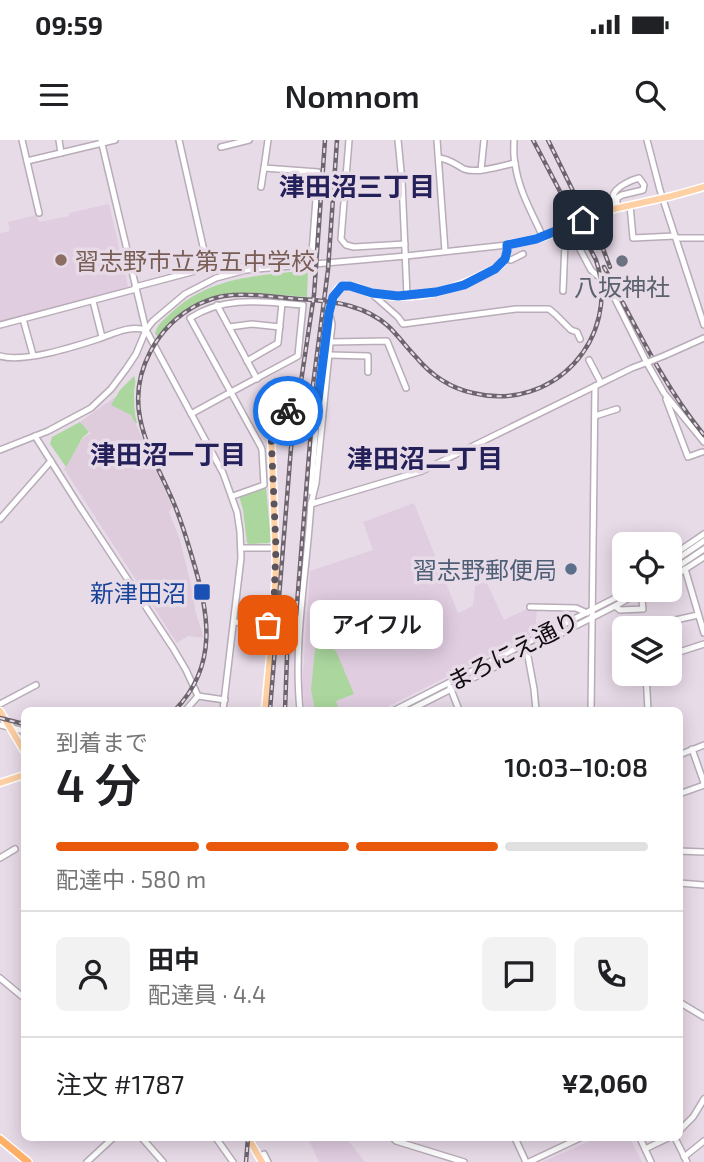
<!DOCTYPE html>
<html lang="ja">
<meta charset="utf-8">
<style>
body{margin:0;font-family:"Exo 2","Noto Sans JP",sans-serif;background:#f2f2f2;color:#202124;height:100vh;display:flex;flex-direction:column;font-size:26px;white-space:nowrap}
*{box-sizing:border-box;margin:0}
p{font-size:23px;color:#757577}
.icon{flex:none;width:38px;height:38px;fill:none;stroke:currentColor;stroke-width:2;stroke-linecap:round;stroke-linejoin:round}
.map{position:relative;flex:1;overflow:hidden}
.details{position:absolute;left:21px;top:567px;width:662px;height:434px;display:flex;flex-direction:column;background:#fff;border-radius:10px;box-shadow:0 4px 18px #0003}
.details>*{flex:none}
.fabs{position:absolute;left:612px;top:392px;display:grid;gap:14px}
.fabs a{display:grid;place-items:center;width:70px;height:70px;border-radius:10px;background:#fff;box-shadow:0 4px 18px #0003;font-size:35px}
.pin{position:absolute;display:grid;place-items:center;width:60px;height:60px;color:#fff;margin:-30px;border-radius:14px;box-shadow:0 4px 10px #0006}
.courier{position:absolute;display:grid;place-items:center;width:70px;height:70px;margin:-35px;border:5px solid #1a73e8;border-radius:50%;background:#fff;color:#222;box-shadow:0 2px 9px #0007}
.bubble{position:absolute;height:49px;border-radius:10px;background:#fff;box-shadow:0 4px 18px #0003;font-size:23px;font-weight:600;line-height:49px;text-align:center}
.summary em{font-style:normal;font-weight:600}
.summary div{display:flex;flex-direction:column-reverse}
.summary{display:flex;align-items:center;justify-content:space-between;height:119px;padding:0 35px}
h1{font-size:46px;font-weight:600;line-height:52px}
.bar{display:grid;grid-template-columns:repeat(4,1fr);gap:10px 7px;align-content:center;height:84px;padding:0 35px}
.bar i{height:9px;border-radius:5px;background:#e0e0e0}
.bar .selected{background:#ea580c}
.bar p{grid-column:span 4}
.line{display:flex;align-items:center;gap:18px;padding:0 35px;border-top:2px solid #e0e0e0}
.line div{flex:1}
.round{display:grid;place-items:center;flex:none;width:74px;height:74px;border-radius:10px;background:#f2f2f2}
.status{display:flex;justify-content:space-between;align-items:center;height:49px;padding:0 35px;background:#fff;direction:ltr}
.status svg{height:19px;fill:currentColor}
header{display:flex;justify-content:space-between;align-items:center;height:91px;padding:0 35px;background:#fff;font-size:32px;font-weight:600}
.map>svg:first-child{display:block}
</style>
<div class="status"><b>09:59</b><svg viewBox="0 0 49 12"><path d="M0 12V9h3v3zM5 12V6h3v6zM10 12V3h3v9zM15 12V0h3v12zM26 1h20v11H26zM47 4h2v5h-2z"/></svg></div>
<header><svg class="icon" aria-label="menu" viewBox="0 0 24 24"><path d="M4 6h16M4 12h16M4 18h16"/></svg>Nomnom<svg class="icon" aria-label="search" viewBox="0 0 24 24"><circle cx="10" cy="10" r="6"/><path d="M15 15l6 6"/></svg></header>
<div class="map">
<svg width="704" height="1022" viewBox="0 0 704 1022">
<rect width="100%" height="100%" fill="#e8dbe8"/>
<!-- commercial -->
<path fill="#deccdd" d="M115,257L127,264L172,367L169,372L180,400L194,457L195,470L204,498L188,496L177,503L64,329L84,297L91,293L80,282Z"/>
<!-- built -->
<g fill="#e0cde0">
<path d="M109,64L128,146L126,149L0,181V93L10,91L8,82L36,75L39,82L69,76V73Z"/>
<path d="M414,363L458,473L473,466L475,446L486,441L504,480L527,469L537,470L535,492L381,570H305L302,549L310,431L373,410L363,382Z"/>
<path d="M308,998H346L365,1022H319Z"/>
<path d="M597,998H630L642,1022H542Z"/>
</g>
<!-- green -->
<g fill="#abd79e">
<path d="M300,131L301,133L308,132L307,157C239,152 208,142 157,196L155,194C156,185 164,180 171,173C208,138 253,136 300,131Z"/>
<path d="M134,236C137,243 134,246 134,253C134,263 134,273 137,283H135L131,275L111,265L120,250Z"/>
<path d="M80,282L89,292L83,297L66,327L50,304L52,297Z"/>
<path d="M266,347L271,401L269,403L249,404L247,403L243,370L239,356Z"/>
<path d="M316,498L336,511L354,554L336,561L339,570H315L311,550Z"/>
</g>
<g fill="none" stroke-linecap="round" stroke-linejoin="round">
<!-- minor casing -->
<g stroke="#b8acb8" stroke-width="8">
<g id="minor">
<path d="M22,0L39,73"/>
<path d="M59,0L61,13"/>
<path d="M101,0L146,190L223,333L237,372L240,392L241,418L223,570"/>
<path d="M349,0L341,99L346,105L354,107L405,104"/>
<path d="M398,0L402,41L407,156"/>
<path d="M437,0L445,111"/>
<path d="M514,0C514,7 513,15 515,23C518,49 532,73 543,97"/>
<path d="M647,0L660,50L704,185"/>
<path d="M221,7L249,0"/>
<path d="M439,18C450,19 456,25 464,29C476,34 502,26 515,23"/>
<path d="M27,21L115,0"/>
<path d="M481,30L484,0"/>
<path d="M261,47L264,28"/>
<path d="M630,65L633,98L675,96"/>
<path d="M614,69C614,65 612,60 613,56C615,47 631,40 639,38L644,45L643,50L622,55L617,58V69"/>
<path d="M568,87L591,130L608,145L647,223L664,253L704,302"/>
<path d="M561,89L565,103L563,151"/>
<path d="M676,98H704"/>
<path d="M505,119L511,120L523,114"/>
<path d="M240,128L250,124L305,119L312,113L318,32L264,28L268,0"/>
<path d="M135,147L203,129L207,124L179,0"/>
<path d="M372,154L398,177L403,184L516,169H549L555,174L571,190L577,192L580,199"/>
<path d="M93,161L102,197"/>
<path d="M217,165L257,239"/>
<path d="M330,175L332,184L316,343L311,364L422,331L632,228L651,221"/>
<path d="M23,179L33,215"/>
<path d="M0,185L136,149"/>
<path d="M229,187L252,184L280,187"/>
<path d="M330,202L387,201L406,248"/>
<path d="M329,215L368,216V232"/>
<path d="M666,215L704,198"/>
<path d="M0,216C24,223 73,207 98,199C113,194 129,185 146,190"/>
<path d="M589,220L601,243"/>
<path d="M247,221L278,203L282,163"/>
<path d="M666,259L688,317L702,312"/>
<path d="M191,274C227,254 263,235 298,216L303,165C263,162 226,155 190,178L261,307L262,310L264,345L233,356"/>
<path d="M595,276L617,269"/>
<path d="M35,296L78,364L173,508L186,530L198,556L225,560"/>
<path d="M0,310L48,291L91,268L111,249L126,229L136,214L146,190L153,181L185,154L216,138L246,130L406,116L507,105"/>
<path d="M311,352L317,268"/>
<path d="M0,379L51,321"/>
<path d="M241,408H276"/>
<path d="M670,417L704,394"/>
<path d="M670,424L704,401"/>
<path d="M685,429L704,493"/>
<path d="M670,432L704,409"/>
<path d="M670,439L704,417"/>
<path d="M615,466L620,470L643,469L641,452"/>
<path d="M530,467L576,468L587,473"/>
<path d="M234,482L273,485"/>
<path d="M644,487L698,475"/>
<path d="M527,511L534,549L536,570"/>
<path d="M670,515L704,504"/>
<path d="M646,534L648,570"/>
<path d="M450,547L459,570"/>
<path d="M0,564L36,545"/>
<path d="M186,570L198,556"/>
<path d="M300,570C293,501 307,431 311,362"/>
<path d="M395,570L631,450"/>
<path d="M410,570L615,466L644,450"/>
<path d="M591,570L595,246"/>
<path d="M0,585L24,591"/>
<path d="M692,609L704,643"/>
<path d="M679,615L704,605"/>
<path d="M679,654L704,645"/>
<path d="M679,711L704,712"/>
<path d="M0,718L15,709"/>
<path d="M679,743L704,745"/>
<path d="M0,838L24,858"/>
<path d="M679,862L704,877"/>
<path d="M679,991L693,977L704,959"/>
<path d="M142,998L163,1022"/>
<path d="M216,998L233,1022"/>
<path d="M393,998L396,1001L464,1022"/>
<path d="M515,998L526,1022"/>
<path d="M640,998L651,1022"/>
<path d="M675,998L687,1022"/>
<path d="M645,1009L668,998"/>
<path d="M264,1014L268,1022"/>
<path d="M684,1017L704,1001"/>
<path d="M87,1022L113,998"/>
<path d="M529,1022L580,998"/>
</g>
</g>
<!-- major casing -->
<g stroke="#fff" stroke-width="9">
<g id="major">
<path d="M317,268C319,247 326,159 339,148C348,140 364,152 374,154C379,155 384,155 390,156C422,159 454,149 482,135C490,131 500,128 504,120C507,116 507,110 507,105L543,97L614,69L672,56L704,47"/>
<path d="M265,570L273,485L276,427L271,293L277,280L286,272"/>
<path d="M0,571L24,611"/>
<path d="M0,643L24,635"/>
<path d="M248,998L262,1022"/>
</g>
</g>
<!-- highway casing -->
<g stroke="#fff" stroke-width="10">
<path id="highway" d="M0,999L28,1022"/>
</g>
<!-- minor -->
<use href="#minor" stroke="#fff" stroke-width="5"/>
<!-- major -->
<use href="#major" stroke="#ffd0a4" stroke-width="6"/>
<!-- highway -->
<use href="#highway" stroke="#ffb068" stroke-width="7"/>
<!-- rail casing -->
<g stroke="#6d656d" stroke-width="4.5">
<g id="rail">
<path d="M548,0L596,98"/>
<path d="M595,88L610,127"/>
<path d="M604,127C635,184 662,244 704,295"/>
<path d="M296,476L312,278L313,245L328,130L337,0"/>
<path d="M175,570C219,525 209,472 192,417C187,400 182,383 175,366C163,337 146,309 140,278C131,232 157,185 199,164C206,161 216,157 224,156C245,153 266,156 287,158C308,160 330,160 350,166C364,170 377,176 388,186C398,195 406,207 416,217C431,235 450,248 473,253C553,273 622,198 596,120L533,0"/>
<path d="M270,570L291,308L314,155L325,0"/>
<path d="M285,570L289,463"/>
<path d="M0,578L24,584"/>
<path d="M246,1022L248,998"/>
</g>
</g>
<!-- rail -->
<use href="#rail" stroke="#e8dbe8" stroke-width="2" stroke-dasharray="5" stroke-linecap="butt"/>
<!-- minor-bridge casing -->
<g stroke="#b8acb8" stroke-width="8" stroke-linecap="butt">
<path id="minor-bridge" d="M651,221L666,215"/>
</g>
<!-- major-bridge casing -->
<g stroke="#fff" stroke-width="9" stroke-linecap="butt">
<path id="major-bridge" d="M286,272L298,268H317"/>
</g>
<!-- minor-bridge -->
<use href="#minor-bridge" stroke="#fff" stroke-width="5"/>
<!-- major-bridge -->
<use href="#major-bridge" stroke="#ffd0a4" stroke-width="6"/>
</g>
<g fill="none" stroke-linecap="round" stroke-linejoin="round">
<!-- done -->
<path stroke="#5c545c" stroke-width="7" stroke-dasharray="0 12.6" d="M268,485H273L276,408L271,293L277,280L288,271"/>
<!-- route -->
<path stroke="#1a73e8" stroke-width="9" d="M288,271L299,268H317L329,173L333,157L342,146H350L372,153L398,156L436,152L464,145L495,129L505,119L507,111V105L536,99L583,80"/>
</g>
<!-- markers -->
<circle fill="#8d6e63" stroke="#e8dbe8" stroke-width="2.5" cx="61" cy="120" r="7"/>
<circle fill="#6b7280" stroke="#e8dbe8" stroke-width="2.5" cx="622" cy="121" r="7"/>
<circle fill="#5c6f8a" stroke="#e8dbe8" stroke-width="2.5" cx="571" cy="429" r="7"/>
<rect fill="#1a4fb4" stroke="#e8dbe8" stroke-width="2.5" x="193" y="443" width="18" height="18" rx="3.5"/>
<g text-anchor="middle" dominant-baseline="central" stroke-width="7" stroke-linejoin="round" paint-order="stroke">
<!-- education labels -->
<g font-size="24" fill="#785e54" stroke="#e8dbe8" text-anchor="start">
<text x="75" y="120">習志野市立第五中学校</text>
</g>
<!-- worship labels -->
<g font-size="24" fill="#5b616d" stroke="#e8dbe8">
<text x="622" y="146">八坂神社</text>
</g>
<!-- service labels -->
<g font-size="24" fill="#4e5e75" stroke="#e8dbe8" text-anchor="end">
<text x="557" y="429">習志野郵便局</text>
</g>
<!-- transit labels -->
<g font-size="24" fill="#164399" stroke="#e8dbe8" text-anchor="end">
<text x="186" y="452">新津田沼</text>
</g>
<!-- street labels -->
<g font-size="24" fill="#100c10" stroke="#e8dbe8">
<text transform="translate(513 510) rotate(-27)">まろにえ通り</text>
</g>
<!-- neighbourhood labels -->
<g font-size="26" font-weight="bold" fill="#24205a" stroke="#e8dbe8">
<text x="357" y="45">津田沼三丁目</text>
<text x="168" y="313">津田沼一丁目</text>
<text x="425" y="317">津田沼二丁目</text>
</g>
</g>
</svg>
<div class="fabs">
<a><svg class="icon" aria-label="locate" viewBox="0 0 24 24"><circle cx="12" cy="12" r="6"/><path d="M12 2v4M12 18v4M2 12h4M18 12h4"/></svg></a>
<a><svg class="icon" aria-label="layers" viewBox="0 0 24 24"><path d="M12 4l9 5-9 5-9-5zM3 14l9 5 9-5"/></svg></a>
</div>
<div class="pin" style="left:268px;top:485px;background:#ea580c"><svg class="icon" aria-label="bag" viewBox="0 0 24 24"><path d="M5 8h14l-1 12H6zM9 8a3 3 0 0 1 6 0"/></svg></div>
<div class="pin" style="left:583px;top:80px;background:#1f2937"><svg class="icon" aria-label="home" viewBox="0 0 24 24"><path d="M3 11l9-7 9 7M6 9v11h12V9"/></svg></div>
<div class="courier" style="left:288px;top:271px"><svg class="icon" aria-label="bike" viewBox="0 0 24 24"><circle cx="6" cy="16" r="4"/><circle cx="18" cy="16" r="4"/><path d="M6 16l4-8h5l3 8M10 8l3 8H6M13 5h3"/></svg></div>
<div class="bubble" style="left:310px;top:460px;width:133px">アイフル</div>
<section class="details">
<div class="summary"><div><h1>4 分</h1><p>到着まで</p></div><em>10:03–10:08</em></div>
<div class="bar"><i class="selected"></i><i class="selected"></i><i class="selected"></i><i></i><p>配達中 · 580 m</p></div>
<div class="line" style="height:126px"><a class="round"><svg class="icon" aria-label="person" viewBox="0 0 24 24"><circle cx="12" cy="8" r="4"/><path d="M4 21q1-7 8-7t8 7"/></svg></a><div><b>田中</b><p>配達員 · 4.4</p></div><a class="round"><svg class="icon" aria-label="chat" viewBox="0 0 24 24"><path d="M4 5h16v11H9l-5 4z"/></svg></a><a class="round"><svg class="icon" aria-label="phone" viewBox="0 0 24 24"><path d="M5 4h4l2 5-3 2q2 4 5 5l2-3 5 2v4C11 20 4 13 5 4z"/></svg></a></div>
<div class="line" style="height:91px"><div>注文 #1787</div><b>¥2,060</b></div>
</section>
</div>
